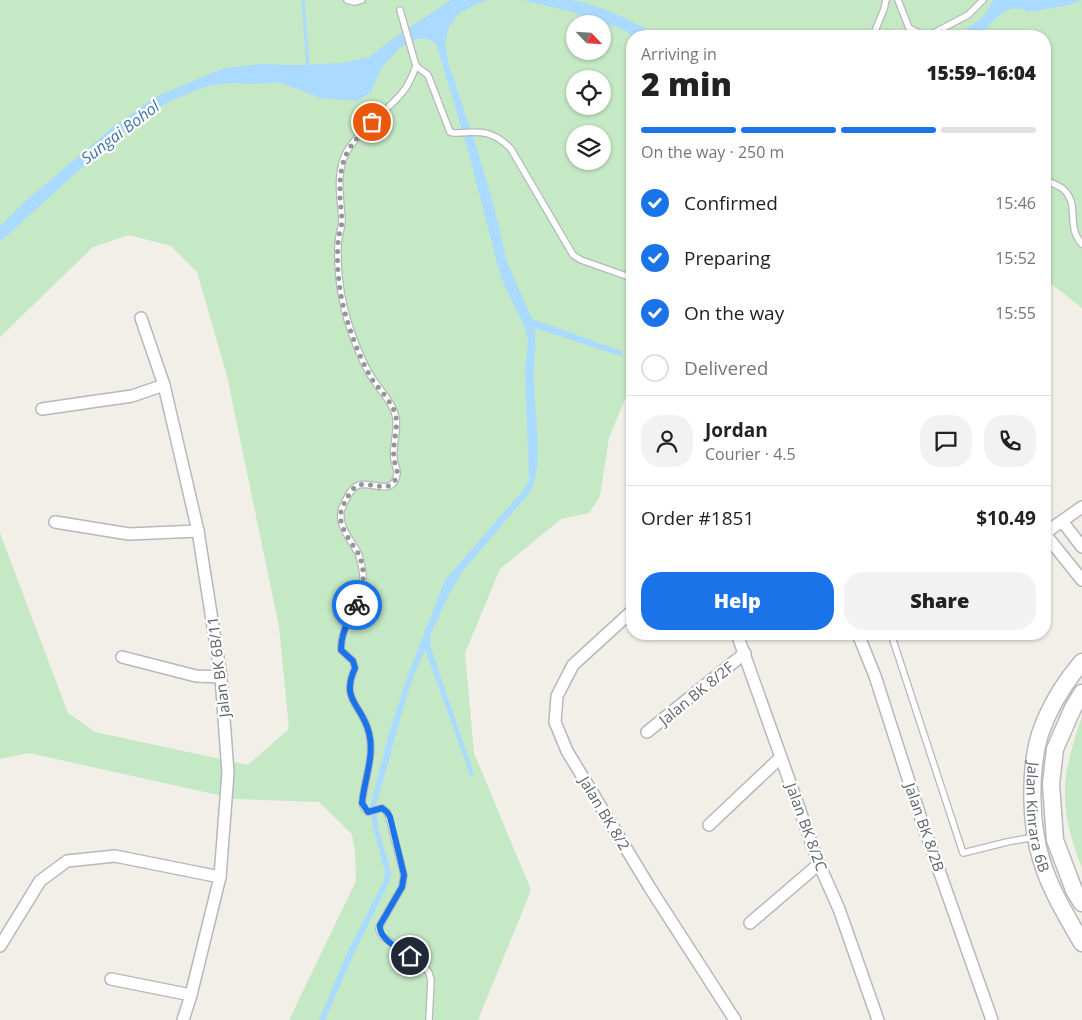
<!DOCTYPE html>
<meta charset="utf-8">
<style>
body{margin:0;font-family:"Open Sans",sans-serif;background:#f2f2f2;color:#222;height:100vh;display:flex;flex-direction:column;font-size:19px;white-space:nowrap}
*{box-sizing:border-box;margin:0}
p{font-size:16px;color:#767676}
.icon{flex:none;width:28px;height:28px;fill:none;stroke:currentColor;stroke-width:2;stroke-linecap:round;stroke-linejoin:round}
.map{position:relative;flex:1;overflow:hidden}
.drawer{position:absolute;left:626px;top:30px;width:425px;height:610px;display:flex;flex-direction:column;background:#fff;border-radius:20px;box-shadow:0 1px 4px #0004}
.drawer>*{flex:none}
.needle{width:32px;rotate:115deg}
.tools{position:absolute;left:566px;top:15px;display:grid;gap:10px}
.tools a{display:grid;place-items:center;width:45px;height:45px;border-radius:50%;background:#fff;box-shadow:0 1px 4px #0004;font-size:25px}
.pin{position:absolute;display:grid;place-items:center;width:42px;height:42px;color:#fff;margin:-21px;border:2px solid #fff;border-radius:50%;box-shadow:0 1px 5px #0007}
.courier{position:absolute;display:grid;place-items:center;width:50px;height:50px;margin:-25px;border:4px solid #1a73e8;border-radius:50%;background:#fff;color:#222;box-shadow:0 1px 6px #0007}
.summary em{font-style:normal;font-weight:800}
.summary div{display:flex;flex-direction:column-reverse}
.summary{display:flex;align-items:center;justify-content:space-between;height:85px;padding:0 15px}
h1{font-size:32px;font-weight:800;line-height:38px}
.bar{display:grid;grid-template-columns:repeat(4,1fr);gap:8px 5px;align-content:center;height:60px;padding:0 15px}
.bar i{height:6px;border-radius:4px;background:#e0e0e0}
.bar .selected{background:#1a73e8}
.bar p{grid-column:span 4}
.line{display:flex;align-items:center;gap:12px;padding:0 15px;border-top:1px solid #e0e0e0}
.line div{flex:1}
.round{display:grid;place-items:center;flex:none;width:52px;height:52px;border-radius:20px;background:#f2f2f2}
ol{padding:0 15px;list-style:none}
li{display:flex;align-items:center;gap:15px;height:55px}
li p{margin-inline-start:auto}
li .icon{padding:5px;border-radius:50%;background:#1a73e8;color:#fff;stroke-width:4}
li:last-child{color:#767676}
li i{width:28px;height:28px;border:2px solid #e0e0e0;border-radius:50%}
.primary-button{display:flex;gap:10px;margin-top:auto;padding:10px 15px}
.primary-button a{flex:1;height:58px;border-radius:20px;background:#1a73e8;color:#fff;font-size:20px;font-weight:800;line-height:58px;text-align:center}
.primary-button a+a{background:#f2f2f2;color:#222}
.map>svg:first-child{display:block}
</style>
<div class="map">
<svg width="1082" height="1020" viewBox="0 0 1082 1020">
<rect width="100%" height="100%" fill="#f1efe8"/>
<!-- green -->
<g fill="#c5e8c5" fill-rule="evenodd">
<path d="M0,0H1082V308L1045,279V36H632V384L630,387L609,438L600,496L589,513L561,519L500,569L465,653L474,753L531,890L478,1020H289L356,881L355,852L352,834L319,802L236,799L29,753L0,759V533L68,713L95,732L248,765L289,729L279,627L227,376L197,272L171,246L129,235L93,247L0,337ZM575,24H602V51H575ZM575,79H602V106H575ZM575,134H602V161H575Z"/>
<path d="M1082,716V868C1073,844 1064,818 1065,792C1065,767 1074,740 1082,716Z"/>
</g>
<!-- water -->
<g fill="#aadaff">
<path d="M451,0H489L474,5L457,15L448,29L445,45L449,65L477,149L494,207L507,262L532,319L622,351L623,357L535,328C536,342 535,353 534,367C532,399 546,466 530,492L463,571L449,594L430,636L431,648L474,774L471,777L425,650L414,675L405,702L376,806L378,827L391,872L390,880L353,956L325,1020H319L347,953L384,880L385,872L373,828L370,807L389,733L409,672L445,580L525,488L529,479L525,373L528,340L524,326L503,282L497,263L468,150L436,43L425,38L417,39L401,47L381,68L371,92L358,101L320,98L279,82L257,84L233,83L213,85L189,93L154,109L118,135L0,242V226L21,205L113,127L157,96L224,68L261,64L295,65L344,63L369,57L398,35Z"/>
<path d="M522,0C538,0 556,0 572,0C598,4 636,22 657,36H633L624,30L601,22L569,11Z"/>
<path d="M993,0H1082L1070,5L1029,12C1006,0 994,22 979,36H957L984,16Z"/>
</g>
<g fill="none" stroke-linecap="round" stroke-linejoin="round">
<!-- stream -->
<path stroke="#aadaff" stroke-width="3" d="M303,0L308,67"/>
<!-- lane casing -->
<g stroke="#b5b8bc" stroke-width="8">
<g id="lane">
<path d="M347,0L354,2L362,0"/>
<path d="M898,0L909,28L925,36"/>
<path d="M400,10L416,66L428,75L450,132L454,133C479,132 492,129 511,149L573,255L581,260L632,278"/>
<path d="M873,36L884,9L886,0"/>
<path d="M928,36L968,15L983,0"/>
<path d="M416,66C413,74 410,82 405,89C388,113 350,134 342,163C337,182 341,201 342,220C342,228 338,237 338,246C337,278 343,312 355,342C360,355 365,368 373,379C381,392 393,402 396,418C398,432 392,447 394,459C394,464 398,468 397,474C394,497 371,481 359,485C350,488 346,500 342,508C336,524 351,540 358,553C361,560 362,567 363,575C365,603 340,622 341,650L353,661L355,668C340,701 362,704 369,733C375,756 364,780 362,803L364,808L368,812L382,808L387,812L389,817L404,875L402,887L380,925L379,930L382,936L425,967L429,973L431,980L429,1020"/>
<path d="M1045,180C1051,183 1058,185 1063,189C1081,205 1065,226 1082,244"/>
<path d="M891,634L963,853L1007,842L1035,837"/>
</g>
</g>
<!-- street casing -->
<g stroke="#b5b8bc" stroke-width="14">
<g id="street">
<path d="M141,318L164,385L198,531L221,677L228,773L220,877L191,995L183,1020"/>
<path d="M42,409L132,396L164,385"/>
<path d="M1062,521L1082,547"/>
<path d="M55,522L129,534L198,531"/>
<path d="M1045,533L1082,507"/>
<path d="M1045,534L1082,580"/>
<path d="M632,611L573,665L557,696L555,722L567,751L650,888L735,1020"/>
<path d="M737,634L819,864L839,909L878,1020"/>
<path d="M858,634L875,676L923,825L992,1020"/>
<path d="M122,657L196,676L221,677"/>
<path d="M647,732L745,653"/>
<path d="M709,825L781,757"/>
<path d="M750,923L819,864"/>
<path d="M0,946L40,881L67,861L115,856L220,877"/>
<path d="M111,979L191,995"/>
</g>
</g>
<!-- secondary casing -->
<g stroke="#b6babf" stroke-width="19">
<g id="secondary">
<path id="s1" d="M1082,662C1064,683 1049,708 1040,734C1029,770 1030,826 1042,862C1051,891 1067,917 1082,943"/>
<path d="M1082,693L1073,708L1055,749L1051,784L1055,840L1074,890L1082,903"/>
</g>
</g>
<!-- lane -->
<use href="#lane" stroke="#fff" stroke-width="5.5"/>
<!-- street -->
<use href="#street" stroke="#fff" stroke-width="11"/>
<!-- secondary -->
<use href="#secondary" stroke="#fff" stroke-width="16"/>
</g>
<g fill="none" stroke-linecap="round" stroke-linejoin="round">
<!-- done -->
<path stroke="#929495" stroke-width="5" stroke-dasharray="0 9" d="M357,605C364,589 366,569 358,553C351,541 338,527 341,512C342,507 345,502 347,498C350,493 353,487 359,485C371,481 394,497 397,473C398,467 394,464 394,459C392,445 398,431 396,417C393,402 380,391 372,379C362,362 354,342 348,323C340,299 336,269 338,244C338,237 341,229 342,222C342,213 340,204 340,195C339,159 347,147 372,122"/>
<!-- route -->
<path stroke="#1a73e8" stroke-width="6" d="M357,605C349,620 341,632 341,650L353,661L355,668C340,701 362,704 369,733C375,756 364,780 362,803L368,812L382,808L387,812L390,817L404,875L402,887L380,925C378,939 400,949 410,956"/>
</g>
<g text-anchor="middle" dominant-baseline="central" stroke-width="4.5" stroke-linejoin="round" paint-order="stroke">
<!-- street labels -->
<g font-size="15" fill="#5f6368" stroke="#fff">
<text transform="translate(218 667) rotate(-97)">Jalan BK 6B/11</text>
<text transform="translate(696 693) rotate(-39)">Jalan BK 8/2F</text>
<text transform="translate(605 813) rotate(59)">Jalan BK 8/2</text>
<text stroke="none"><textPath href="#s1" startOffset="168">Jalan Kinrara 6B</textPath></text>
<text transform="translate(807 827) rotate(70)">Jalan BK 8/2C</text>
<text transform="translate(925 827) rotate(71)">Jalan BK 8/2B</text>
</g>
<!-- water labels -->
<g font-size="16" font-style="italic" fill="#4174aa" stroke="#fff">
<text transform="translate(120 132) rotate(-37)">Sungai Bohol</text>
</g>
</g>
</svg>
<div class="tools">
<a><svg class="needle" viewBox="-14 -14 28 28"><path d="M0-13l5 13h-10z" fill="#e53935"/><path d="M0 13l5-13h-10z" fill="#767676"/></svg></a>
<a><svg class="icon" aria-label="locate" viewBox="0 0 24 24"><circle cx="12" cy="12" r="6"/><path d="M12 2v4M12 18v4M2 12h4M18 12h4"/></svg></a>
<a><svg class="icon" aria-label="layers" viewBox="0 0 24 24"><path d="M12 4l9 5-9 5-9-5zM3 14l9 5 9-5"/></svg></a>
</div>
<div class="pin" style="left:372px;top:122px;background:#ea580c"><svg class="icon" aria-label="bag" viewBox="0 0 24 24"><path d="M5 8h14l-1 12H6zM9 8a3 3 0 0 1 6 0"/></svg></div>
<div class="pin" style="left:410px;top:956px;background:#1f2937"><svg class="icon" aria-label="home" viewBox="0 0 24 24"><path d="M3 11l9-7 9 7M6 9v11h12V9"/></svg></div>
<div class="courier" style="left:357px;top:605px"><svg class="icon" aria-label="bike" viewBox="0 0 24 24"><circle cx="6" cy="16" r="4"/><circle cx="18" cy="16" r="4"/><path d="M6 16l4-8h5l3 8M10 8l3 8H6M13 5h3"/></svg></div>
<section class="drawer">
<div class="summary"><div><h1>2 min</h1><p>Arriving in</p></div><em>15:59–16:04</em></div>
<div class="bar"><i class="selected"></i><i class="selected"></i><i class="selected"></i><i></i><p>On the way · 250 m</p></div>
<ol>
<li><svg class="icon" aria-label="check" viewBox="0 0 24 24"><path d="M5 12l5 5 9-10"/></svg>Confirmed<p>15:46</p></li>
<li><svg class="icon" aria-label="check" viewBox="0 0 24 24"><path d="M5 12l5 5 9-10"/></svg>Preparing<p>15:52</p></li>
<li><svg class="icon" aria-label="check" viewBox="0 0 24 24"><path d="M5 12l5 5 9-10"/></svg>On the way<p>15:55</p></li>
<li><i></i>Delivered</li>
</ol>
<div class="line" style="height:90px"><a class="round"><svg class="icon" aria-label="person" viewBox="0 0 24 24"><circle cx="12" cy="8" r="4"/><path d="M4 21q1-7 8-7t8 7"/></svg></a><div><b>Jordan</b><p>Courier · 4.5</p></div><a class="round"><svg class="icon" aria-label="chat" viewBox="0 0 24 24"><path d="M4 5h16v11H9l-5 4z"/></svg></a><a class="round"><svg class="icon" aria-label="phone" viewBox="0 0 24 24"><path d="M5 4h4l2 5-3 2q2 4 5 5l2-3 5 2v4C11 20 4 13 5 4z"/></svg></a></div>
<div class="line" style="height:65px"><div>Order #1851</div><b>$10.49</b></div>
<div class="primary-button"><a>Help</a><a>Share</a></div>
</section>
</div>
